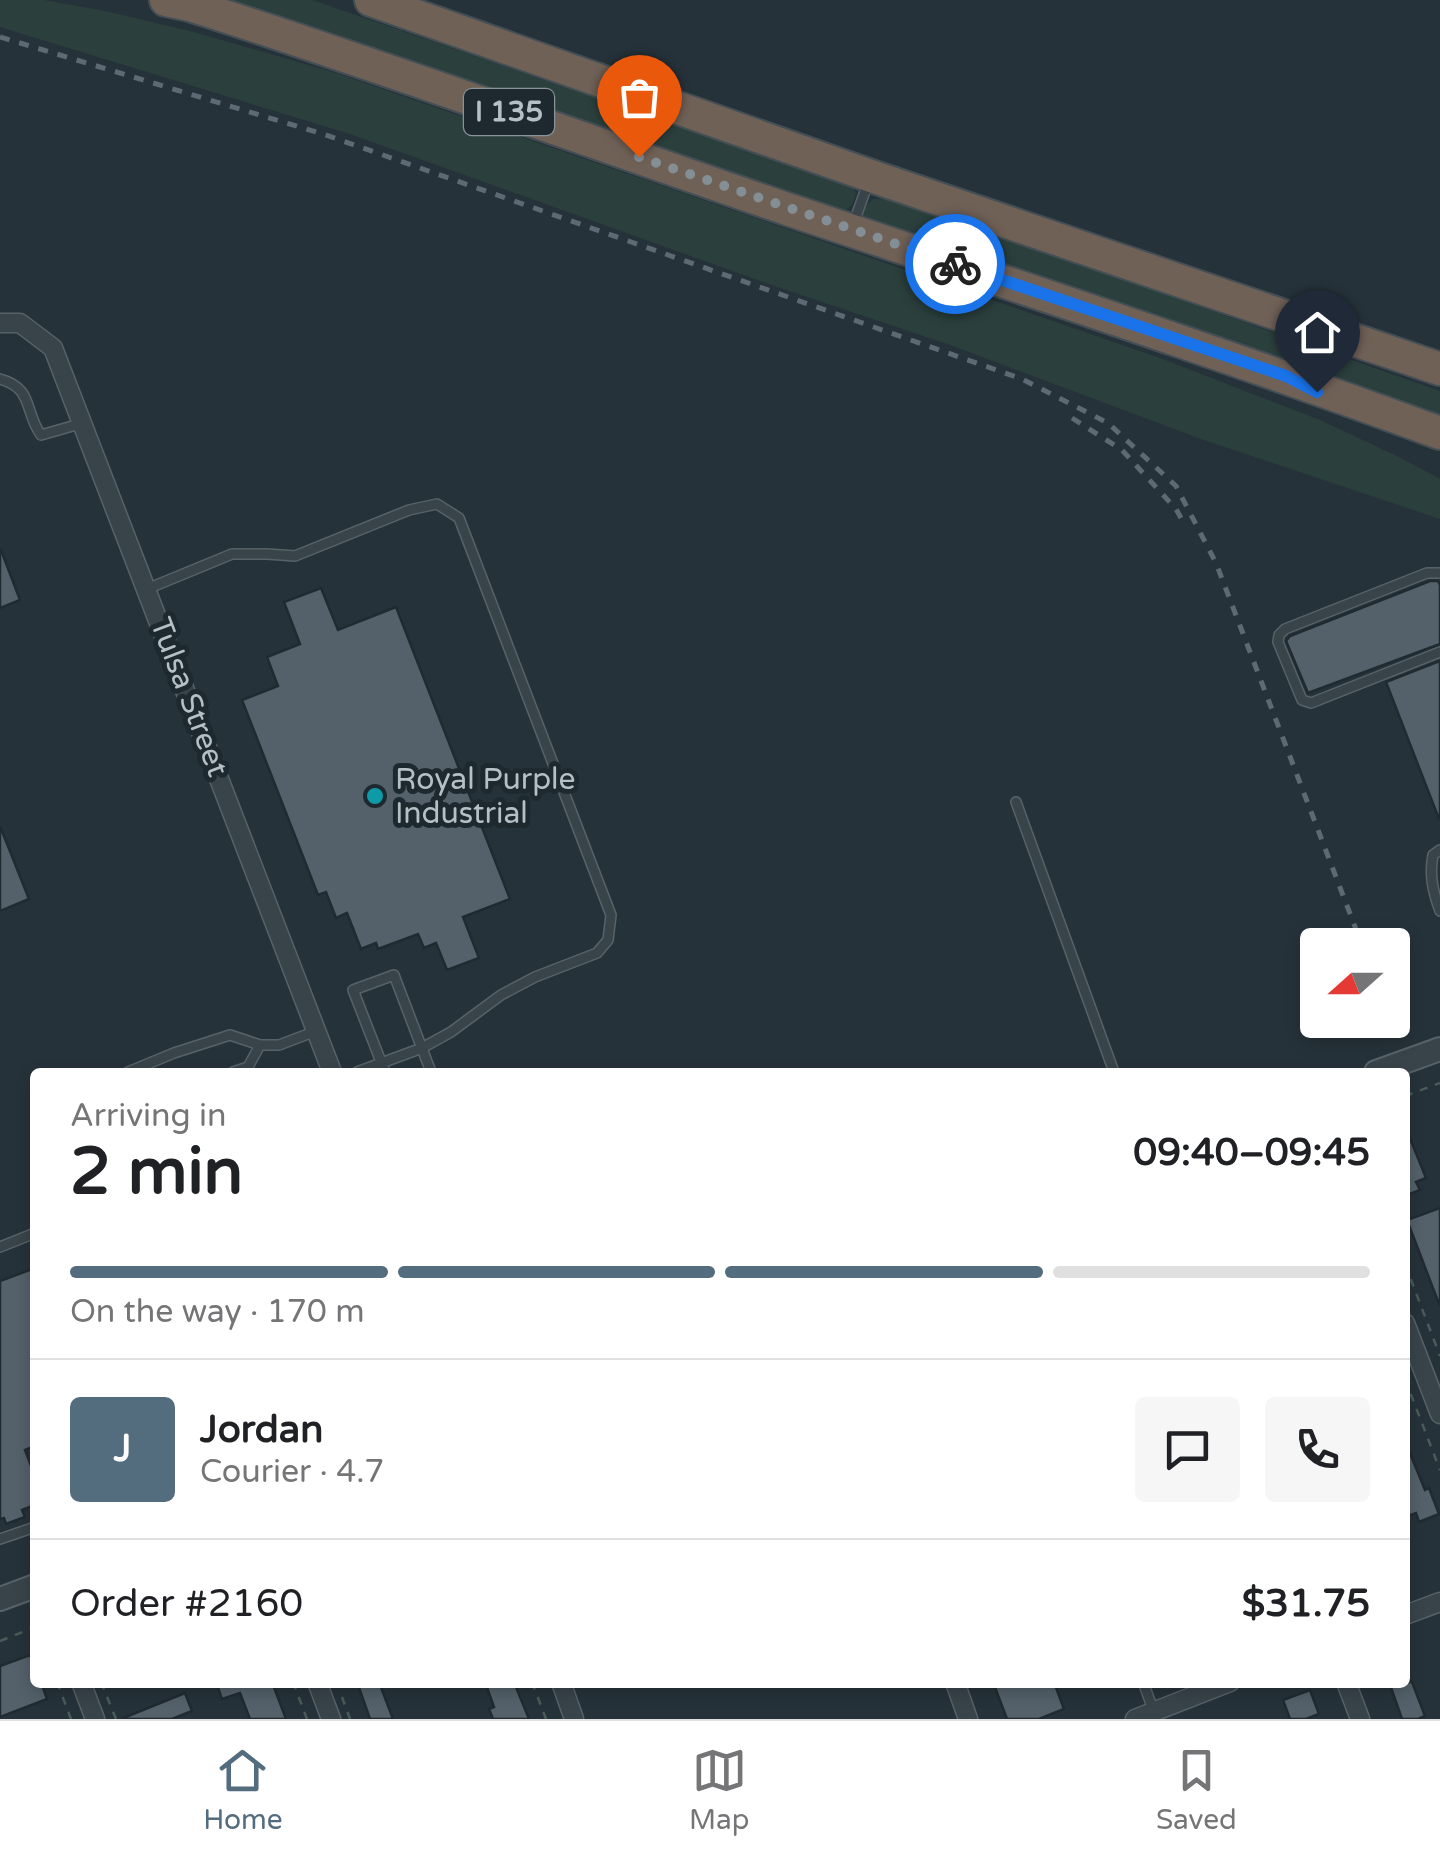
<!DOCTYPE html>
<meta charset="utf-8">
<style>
body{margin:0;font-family:"Varela Round",sans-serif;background:#f6f6f6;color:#202124;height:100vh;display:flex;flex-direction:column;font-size:38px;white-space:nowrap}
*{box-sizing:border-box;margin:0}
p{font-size:32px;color:#757577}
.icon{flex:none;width:55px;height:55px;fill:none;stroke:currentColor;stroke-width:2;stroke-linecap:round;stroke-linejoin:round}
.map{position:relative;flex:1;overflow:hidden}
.side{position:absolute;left:30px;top:1068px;width:1380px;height:620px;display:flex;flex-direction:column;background:#fff;border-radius:10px;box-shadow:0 5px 15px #0003}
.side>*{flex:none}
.needle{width:65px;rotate:249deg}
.fabs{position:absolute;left:1300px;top:928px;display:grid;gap:20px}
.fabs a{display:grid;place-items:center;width:110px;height:110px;border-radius:10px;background:#fff;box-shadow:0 5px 15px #0003;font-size:50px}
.pin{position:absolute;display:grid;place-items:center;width:85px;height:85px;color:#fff;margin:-102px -42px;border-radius:50% 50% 50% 0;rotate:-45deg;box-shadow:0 0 10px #0007}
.pin .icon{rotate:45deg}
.courier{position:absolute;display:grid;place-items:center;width:100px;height:100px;margin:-50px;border:8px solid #1a73e8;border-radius:50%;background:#fff;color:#222;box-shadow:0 2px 12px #0007}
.overview em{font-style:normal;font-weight:700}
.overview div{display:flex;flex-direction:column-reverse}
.overview{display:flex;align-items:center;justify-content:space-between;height:170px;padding:0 40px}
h1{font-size:65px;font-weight:700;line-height:75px}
.bar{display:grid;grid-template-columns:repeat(4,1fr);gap:15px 10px;align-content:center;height:120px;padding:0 40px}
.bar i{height:12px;border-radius:8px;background:#e0e0e0}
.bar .selected{background:#536c7e}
.bar p{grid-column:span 4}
.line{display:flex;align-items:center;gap:25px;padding:0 40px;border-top:2px solid #e0e0e0}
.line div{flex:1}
.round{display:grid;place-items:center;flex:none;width:105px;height:105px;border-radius:10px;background:#f6f6f6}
.menu{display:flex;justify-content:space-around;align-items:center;height:140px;border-top:2px solid #e0e0e0;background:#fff;font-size:28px;color:#757577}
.menu a{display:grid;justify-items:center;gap:5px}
.menu .selected{color:#536c7e}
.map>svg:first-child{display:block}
</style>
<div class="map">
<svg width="1440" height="1719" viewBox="0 0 1440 1719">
<rect width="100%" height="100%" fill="#26323a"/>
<!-- green -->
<g fill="#2b403d">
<path d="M0,0H44L105,11L194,32L336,73L1160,358L1320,420L1399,457L1440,479V519L1201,439L950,345L766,283L350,134L0,27Z"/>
<path d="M212,0H312L844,183L853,188L856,193L852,205L844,211Z"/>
<path d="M891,198L1440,391V424L865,223C860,213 865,206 873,199Z"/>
</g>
<!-- building -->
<g fill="#54616a" stroke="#202b31" stroke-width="2.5">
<path d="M1,550L20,600L0,608V551Z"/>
<path d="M1430,581H1438L1440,585V644L1308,693L1286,641L1290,636Z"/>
<path d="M321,588L338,630L396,607L510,899L463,917L479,958L447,970L436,943L424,948L418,934L378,949L376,943L361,949L347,913L336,918L326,892L318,895L242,700L278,686L267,657L300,644L284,602Z"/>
<path d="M1440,661V819H1439L1386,682Z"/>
<path d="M0,826L29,899L0,911Z"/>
<path d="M1405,1126L1426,1178L1416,1182L1420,1190L1405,1196Z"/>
<path d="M1440,1208V1304H1439L1407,1220Z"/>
<path d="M35,1268V1446L25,1450L35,1476V1505L22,1510L25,1517L6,1524L4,1518L0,1519V1281Z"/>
<path d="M1405,1441L1425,1490L1429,1488L1439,1514L1419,1522L1416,1513L1405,1517Z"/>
<path d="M30,1655L35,1668V1682H41L47,1699L0,1717V1666Z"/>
<path d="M216,1682H272L286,1719H250L240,1693L222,1699Z"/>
<path d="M357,1682H379L393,1719H370Z"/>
<path d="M485,1682H514L529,1719H493L489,1709L494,1707Z"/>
<path d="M993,1682H1054L1064,1709L1039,1719H1007Z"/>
<path d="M1389,1682H1412L1425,1716L1418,1719H1402Z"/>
<path d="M1310,1690L1319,1714L1306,1719H1290L1283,1700Z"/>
<path d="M185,1693L192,1711L172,1719H121Z"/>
</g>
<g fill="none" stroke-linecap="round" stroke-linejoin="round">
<!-- service casing -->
<g stroke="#576268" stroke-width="12">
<g id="service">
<path d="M853,225L868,183"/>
<path d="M0,379C34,388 24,412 41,435L83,423"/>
<path d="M1440,573H1427L1285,629L1279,635L1278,642L1302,700L1311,703L1440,652"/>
<path d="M147,589L232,554H267L295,556L409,510L437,504L459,518L611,915L608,940L597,953L535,977L501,995L451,1032L422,1048L357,1072"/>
<path d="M1016,802L1114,1072"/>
<path d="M1440,850L1433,855C1429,875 1433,892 1440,911"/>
<path d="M260,1045H279L316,1031"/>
<path d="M128,1072L174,1053L230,1035L260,1045L248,1067L233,1072"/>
<path d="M385,1072L353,990L394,975L431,1072"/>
<path d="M0,1247L35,1233"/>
<path d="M0,1539L35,1527"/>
<path d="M1143,1682L1154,1712"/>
</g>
</g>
<!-- minor casing -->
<g stroke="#576268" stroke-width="21">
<g id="minor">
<path d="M0,323H20L53,348L332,1072"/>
<path d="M1405,1323L1440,1414"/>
<path d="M1405,1615L1440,1602"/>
<path d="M81,1682L95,1719"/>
<path d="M317,1682L331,1719"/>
<path d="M561,1682L574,1719"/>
<path d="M955,1682L968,1719"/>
<path d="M1346,1682L1360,1719"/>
<path d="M1135,1719L1230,1682"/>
</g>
</g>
<!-- tertiary casing -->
<g stroke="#576268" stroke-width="26">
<g id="tertiary">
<path d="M1376,1072L1440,1049"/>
<path d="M0,1599L35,1586"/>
</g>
</g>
<!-- motorway casing -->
<g stroke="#444f55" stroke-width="36">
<g id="motorway">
<path d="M166,0L190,5C392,69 590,142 790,210C1007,283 1225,354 1440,433"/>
<path d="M371,0L871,176L1440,369"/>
</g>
</g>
<!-- path -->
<g stroke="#495c5a" stroke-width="2.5" stroke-dasharray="8 8" stroke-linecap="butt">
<path d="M1405,1096L1440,1083"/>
<path d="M1405,1264L1440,1356"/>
<path d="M1405,1379L1440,1470"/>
<path d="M0,1641L35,1627"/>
<path d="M57,1682L71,1719"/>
<path d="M101,1682L116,1719"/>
<path d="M293,1682L307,1719"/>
<path d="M532,1682L546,1719"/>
<path d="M342,1697L350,1719"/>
</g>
<!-- service -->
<use href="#service" stroke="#39444a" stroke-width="9"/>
<!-- minor -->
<use href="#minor" stroke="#39444a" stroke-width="18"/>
<!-- tertiary -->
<use href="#tertiary" stroke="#39444a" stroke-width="22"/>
<!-- motorway -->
<use href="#motorway" stroke="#706157" stroke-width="32"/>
<!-- rail -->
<g stroke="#5d6a73" stroke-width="5" stroke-dasharray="10 10" stroke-linecap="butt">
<path d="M0,37L323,134L1022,379L1108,423L1176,486L1216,563L1362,945"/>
<path d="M1072,418L1122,450L1176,509L1181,518"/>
</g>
</g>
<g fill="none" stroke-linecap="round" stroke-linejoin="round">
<!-- done -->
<path stroke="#838e95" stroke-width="10" stroke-dasharray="0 18" d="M639,157L955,264"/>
<!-- route -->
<path stroke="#1a73e8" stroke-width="12" d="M955,264L1286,376L1317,392"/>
</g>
<!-- markers -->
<circle fill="#0f9aa8" stroke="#1e292f" stroke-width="4" cx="375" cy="796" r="10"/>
<g text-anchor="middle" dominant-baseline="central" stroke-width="10" stroke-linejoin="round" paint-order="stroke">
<!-- shield labels -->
<rect fill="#1e292f" stroke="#889299" stroke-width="2.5" x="464" y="89" width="90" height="46" rx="8"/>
<g font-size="28" font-weight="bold" fill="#b5bfc6">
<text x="509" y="112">I 135</text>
</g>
<!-- street labels -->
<g font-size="30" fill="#b5bfc6" stroke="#1e292f">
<text transform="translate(189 697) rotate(69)">Tulsa Street</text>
</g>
<!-- poi labels -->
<g font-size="30" fill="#b5bfc6" stroke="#1e292f" text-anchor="start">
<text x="395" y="779">Royal Purple<tspan x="395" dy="34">Industrial</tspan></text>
</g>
</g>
</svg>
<div class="fabs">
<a><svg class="needle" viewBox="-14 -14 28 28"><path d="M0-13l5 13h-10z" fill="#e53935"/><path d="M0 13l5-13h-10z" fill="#757577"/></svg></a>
</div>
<div class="pin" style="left:639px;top:157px;background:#ea580c"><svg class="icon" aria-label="bag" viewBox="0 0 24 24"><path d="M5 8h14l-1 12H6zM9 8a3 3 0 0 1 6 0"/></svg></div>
<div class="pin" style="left:1317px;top:392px;background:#1f2937"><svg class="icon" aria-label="home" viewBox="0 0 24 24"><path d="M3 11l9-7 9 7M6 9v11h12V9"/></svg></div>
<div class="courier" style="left:955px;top:264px"><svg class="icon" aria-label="bike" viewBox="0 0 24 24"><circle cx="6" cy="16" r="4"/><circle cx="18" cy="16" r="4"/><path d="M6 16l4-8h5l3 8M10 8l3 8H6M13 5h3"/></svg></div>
<section class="side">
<div class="overview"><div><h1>2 min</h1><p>Arriving in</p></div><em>09:40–09:45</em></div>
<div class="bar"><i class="selected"></i><i class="selected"></i><i class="selected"></i><i></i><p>On the way · 170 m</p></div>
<div class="line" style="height:180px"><b class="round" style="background:#536c7e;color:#fff">J</b><div><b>Jordan</b><p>Courier · 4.7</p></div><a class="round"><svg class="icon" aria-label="chat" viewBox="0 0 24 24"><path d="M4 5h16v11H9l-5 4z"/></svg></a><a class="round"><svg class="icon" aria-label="phone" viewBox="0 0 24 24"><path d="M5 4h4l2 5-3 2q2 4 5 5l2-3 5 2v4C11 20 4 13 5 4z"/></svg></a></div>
<div class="line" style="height:130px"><div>Order #2160</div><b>$31.75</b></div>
</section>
</div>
<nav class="menu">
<a class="selected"><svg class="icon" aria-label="home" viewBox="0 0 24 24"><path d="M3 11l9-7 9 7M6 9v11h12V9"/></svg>Home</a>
<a><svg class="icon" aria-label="map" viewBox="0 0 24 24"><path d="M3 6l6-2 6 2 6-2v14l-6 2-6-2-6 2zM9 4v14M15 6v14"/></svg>Map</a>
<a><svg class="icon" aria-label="saved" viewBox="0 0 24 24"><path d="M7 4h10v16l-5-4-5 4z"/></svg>Saved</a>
</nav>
